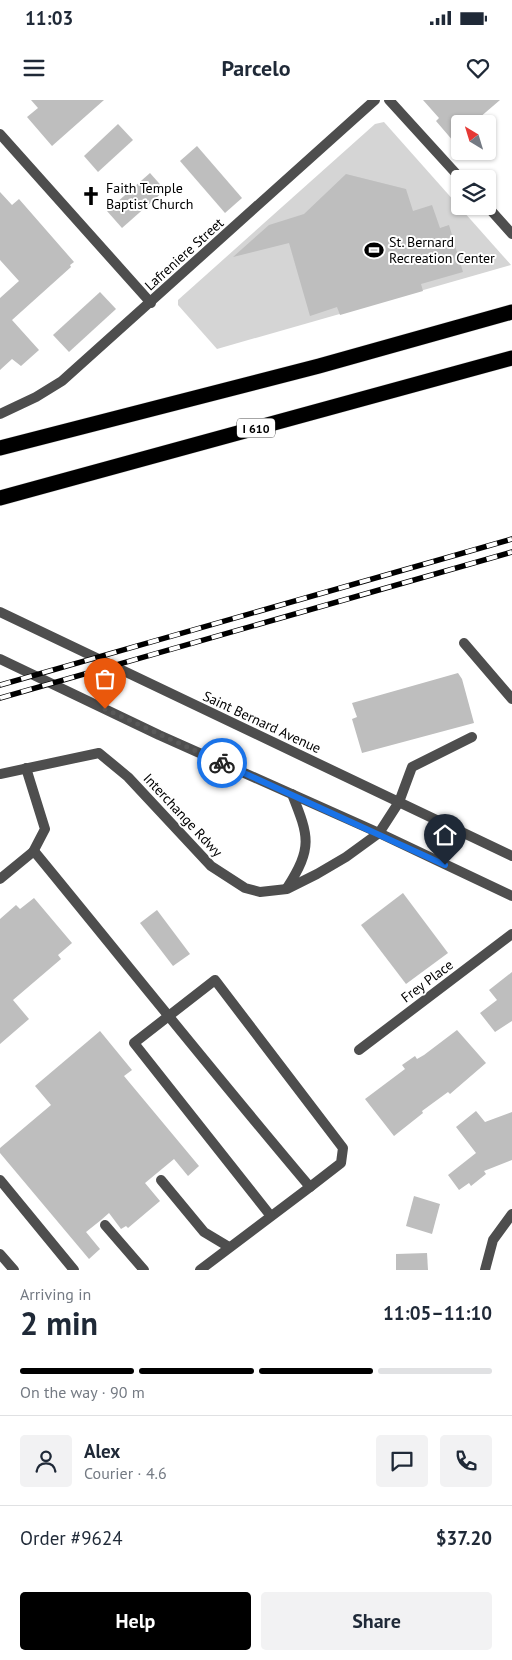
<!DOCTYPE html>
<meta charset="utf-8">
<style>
body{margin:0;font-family:"PT Sans",sans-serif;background:#f2f2f3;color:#1f2937;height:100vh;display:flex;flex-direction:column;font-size:19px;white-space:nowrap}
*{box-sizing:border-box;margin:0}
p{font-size:16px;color:#747a83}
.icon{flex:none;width:28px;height:28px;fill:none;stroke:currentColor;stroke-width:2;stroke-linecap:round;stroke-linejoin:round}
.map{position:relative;height:1170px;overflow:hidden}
.details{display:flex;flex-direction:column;background:#fff;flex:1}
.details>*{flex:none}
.needle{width:32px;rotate:322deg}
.buttons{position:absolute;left:451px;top:15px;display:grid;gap:10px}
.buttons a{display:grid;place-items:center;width:45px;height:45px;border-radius:5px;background:#fff;box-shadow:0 1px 4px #0004;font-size:25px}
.pin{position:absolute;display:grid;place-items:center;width:42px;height:42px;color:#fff;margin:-51px -21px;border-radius:50% 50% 50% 0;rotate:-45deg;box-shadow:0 0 5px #0007}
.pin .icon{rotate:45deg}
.courier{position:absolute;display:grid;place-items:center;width:50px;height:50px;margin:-25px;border:4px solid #1a73e8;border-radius:50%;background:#fff;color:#222;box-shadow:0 1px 6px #0007}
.summary em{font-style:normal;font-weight:700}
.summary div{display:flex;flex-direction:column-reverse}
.summary{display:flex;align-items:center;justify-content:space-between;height:85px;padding:0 20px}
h1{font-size:32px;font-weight:700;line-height:38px}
.bar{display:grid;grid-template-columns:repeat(4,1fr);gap:8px 5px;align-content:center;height:60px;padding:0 20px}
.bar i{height:6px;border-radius:4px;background:#e0e1e3}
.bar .active{background:#000}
.bar p{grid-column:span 4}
.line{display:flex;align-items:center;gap:12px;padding:0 20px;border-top:1px solid #e0e1e3}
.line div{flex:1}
.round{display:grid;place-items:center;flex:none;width:52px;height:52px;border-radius:5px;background:#f2f2f3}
.primary-button{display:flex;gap:10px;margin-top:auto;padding:10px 20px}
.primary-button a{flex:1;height:58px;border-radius:5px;background:#000;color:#fff;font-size:20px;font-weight:700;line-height:58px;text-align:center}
.primary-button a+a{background:#f2f2f3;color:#1f2937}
.status{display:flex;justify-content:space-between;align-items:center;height:35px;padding:0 25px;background:#fff;direction:ltr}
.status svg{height:14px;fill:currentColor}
header{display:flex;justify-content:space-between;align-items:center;height:65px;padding:0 20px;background:#fff;font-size:22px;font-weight:700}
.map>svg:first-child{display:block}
</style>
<div class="status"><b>11:03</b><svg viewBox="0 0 49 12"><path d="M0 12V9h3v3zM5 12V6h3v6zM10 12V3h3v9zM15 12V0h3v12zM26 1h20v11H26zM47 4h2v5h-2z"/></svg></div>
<header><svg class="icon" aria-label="menu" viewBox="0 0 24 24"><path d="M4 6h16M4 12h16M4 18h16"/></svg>Parcelo<svg class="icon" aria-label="heart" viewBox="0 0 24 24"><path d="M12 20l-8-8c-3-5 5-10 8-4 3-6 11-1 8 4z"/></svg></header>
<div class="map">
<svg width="512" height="1170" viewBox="0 0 512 1170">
<rect width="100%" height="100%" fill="#fff"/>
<!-- green -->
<path fill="#d5d5d5" d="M384,22L511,165L217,249L178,205V200L375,24Z"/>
<!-- building -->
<g fill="#bebebe">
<path d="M31,0H104L52,46L27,17L38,8Z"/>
<path d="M423,0H500L472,24H460V49L436,21L439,18Z"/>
<path d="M118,24L133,40L98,72L84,56Z"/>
<path d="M197,46L242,98L225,113L180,61Z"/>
<path d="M150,73L165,90L122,128L107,111Z"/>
<path d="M346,74L406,89L413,111L432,105L440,128L449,125L463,172L421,184L423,191L340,215L337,207L310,216L289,143L233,157L269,125L304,114Z"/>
<path d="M0,92L12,105L19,99L74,162L70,165L71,167L12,220L39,250L21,266L12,259L0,270V198L19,181L0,160Z"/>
<path d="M100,192L116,209L69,252L53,235Z"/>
<path d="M458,573L462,579L474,623L362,653L352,619L357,617L352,603Z"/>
<path d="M403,793L448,853L406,884L361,825Z"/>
<path d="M34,798L72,843L58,855L61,859L13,900L29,919L0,944V819L16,805L20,809Z"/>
<path d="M157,810L190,854L173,866L140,823Z"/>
<path d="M512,872V921L495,932L480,913L497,900L489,890Z"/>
<path d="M457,930L486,963L450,994L448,992L422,1011L423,1013L394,1036L365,999L405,969L402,965L415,956L417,959L424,955Z"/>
<path d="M100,931L132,970L124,976L199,1066L188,1076L174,1059L145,1083L160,1101L128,1128L126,1126L121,1129L109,1113L101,1120L86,1132L100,1149L89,1159L0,1053V1048L51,1005L35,986Z"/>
<path d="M476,1011L485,1022L512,1012V1060L484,1071L486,1074L471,1086L469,1083L459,1090L448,1075L476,1053L456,1027Z"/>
<path d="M414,1096L440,1104L432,1134L406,1126Z"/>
<path d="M427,1153L428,1170H396V1154Z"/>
</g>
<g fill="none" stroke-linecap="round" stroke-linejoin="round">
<!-- motorway casing -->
<g stroke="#dbdbdb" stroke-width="16">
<g id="motorway">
<path d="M0,348L319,266L512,212"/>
<path d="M0,398L512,258"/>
</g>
</g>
<!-- service -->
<g stroke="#4e4e4e" stroke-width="10">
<path d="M26,668L45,729L33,752"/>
<path d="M399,702L412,667L472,637"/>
<path d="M0,779L34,751C126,863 216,976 310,1087L200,1170"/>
<path d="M0,1080L74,1170"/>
<path d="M161,1080L204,1132L229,1147"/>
<path d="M270,1115L134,943L215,880L343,1048L341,1063L310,1087"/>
<path d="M105,1125L144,1170"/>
<path d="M0,1154L14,1170"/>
</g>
<!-- minor -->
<g stroke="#4e4e4e" stroke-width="10">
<path d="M389,0L461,79"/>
<path d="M0,34L151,203"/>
<path d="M487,106L512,134"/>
<path d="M0,314L36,297L62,281L375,0"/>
<path d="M464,543L512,599"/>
<path d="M0,674L99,653L128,677L211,766L245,788L260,792L287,789L317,774L346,757L379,733L399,702"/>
<path d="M287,788C313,747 309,737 292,694"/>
<path d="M359,950L512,834"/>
<path d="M485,1170L493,1140L512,1114"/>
</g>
<!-- tertiary -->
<g stroke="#4e4e4e" stroke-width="10">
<path d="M0,512L512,756"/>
<path d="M0,559L159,635L379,733L512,796"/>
</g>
<!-- motorway -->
<use href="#motorway" stroke="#000" stroke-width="15"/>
<!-- rail casing -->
<g stroke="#000" stroke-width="5.5">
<g id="rail">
<path d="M0,585L512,439"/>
<path d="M0,598L512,452"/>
</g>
</g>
<!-- rail -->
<use href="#rail" stroke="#fff" stroke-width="4" stroke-dasharray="11" stroke-linecap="butt"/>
</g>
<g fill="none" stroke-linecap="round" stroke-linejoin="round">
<!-- done -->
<path stroke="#595959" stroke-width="5" stroke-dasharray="0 9" d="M105,609L222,663"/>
<!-- route -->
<path stroke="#1a73e8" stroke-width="6" d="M222,663L445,765"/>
</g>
<!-- icons -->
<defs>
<g id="church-bare" transform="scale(1.5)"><path d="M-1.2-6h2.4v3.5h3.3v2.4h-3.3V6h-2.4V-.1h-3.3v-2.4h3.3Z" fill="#000" stroke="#fff" stroke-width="2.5" paint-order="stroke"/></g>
<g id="stadium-bare" transform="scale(1.5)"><path d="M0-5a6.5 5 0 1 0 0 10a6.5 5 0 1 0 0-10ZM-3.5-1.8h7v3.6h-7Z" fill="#000" stroke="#fff" stroke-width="2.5" paint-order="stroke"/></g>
</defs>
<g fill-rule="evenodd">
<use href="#church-bare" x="91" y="96"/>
<use href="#stadium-bare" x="374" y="150"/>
</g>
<g text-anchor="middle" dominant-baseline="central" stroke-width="4" stroke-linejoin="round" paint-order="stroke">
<!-- shield labels -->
<rect fill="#fff" stroke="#4c4c4c" stroke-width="1" x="237" y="318.5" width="38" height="19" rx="4"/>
<g font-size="12" font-weight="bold" fill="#000">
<text x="256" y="328">I 610</text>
</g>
<!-- poi labels -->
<g font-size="14" fill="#000" stroke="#fff" text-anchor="start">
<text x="106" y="88">Faith Temple<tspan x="106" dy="16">Baptist Church</tspan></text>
<text x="389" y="142">St. Bernard<tspan x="389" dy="16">Recreation Center</tspan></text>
</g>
<!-- street labels -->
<g font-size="14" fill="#000" stroke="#fff">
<text transform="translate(184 154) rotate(-42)">Lafreniere Street</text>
<text transform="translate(262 622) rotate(25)">Saint Bernard Avenue</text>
<text transform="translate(183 715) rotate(47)">Interchange Rdwy</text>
<text transform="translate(427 881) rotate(-37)">Frey Place</text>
</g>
</g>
</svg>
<div class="buttons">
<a><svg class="needle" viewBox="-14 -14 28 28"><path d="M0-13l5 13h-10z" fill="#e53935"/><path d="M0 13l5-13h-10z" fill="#747a83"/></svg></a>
<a><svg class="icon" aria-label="layers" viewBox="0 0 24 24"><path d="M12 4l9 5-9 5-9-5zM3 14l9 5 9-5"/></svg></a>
</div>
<div class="pin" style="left:105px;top:609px;background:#ea580c"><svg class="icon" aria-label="bag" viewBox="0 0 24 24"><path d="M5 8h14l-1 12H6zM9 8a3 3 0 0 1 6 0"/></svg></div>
<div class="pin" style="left:445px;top:765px;background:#1f2937"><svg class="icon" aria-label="home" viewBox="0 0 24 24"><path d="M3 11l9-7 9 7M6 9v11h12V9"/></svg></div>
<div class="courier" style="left:222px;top:663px"><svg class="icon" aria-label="bike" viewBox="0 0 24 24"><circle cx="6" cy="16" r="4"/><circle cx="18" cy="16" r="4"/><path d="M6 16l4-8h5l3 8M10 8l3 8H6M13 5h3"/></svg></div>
</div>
<section class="details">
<div class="summary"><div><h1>2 min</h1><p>Arriving in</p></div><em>11:05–11:10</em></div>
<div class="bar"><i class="active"></i><i class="active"></i><i class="active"></i><i></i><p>On the way · 90 m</p></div>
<div class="line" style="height:90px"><a class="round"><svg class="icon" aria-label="person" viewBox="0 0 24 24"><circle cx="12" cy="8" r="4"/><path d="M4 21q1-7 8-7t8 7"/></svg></a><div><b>Alex</b><p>Courier · 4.6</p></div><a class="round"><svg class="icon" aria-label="chat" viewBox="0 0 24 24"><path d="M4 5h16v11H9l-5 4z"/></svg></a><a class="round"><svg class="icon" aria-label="phone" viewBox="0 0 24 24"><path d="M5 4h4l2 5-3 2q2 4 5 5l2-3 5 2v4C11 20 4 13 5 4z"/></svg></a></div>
<div class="line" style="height:65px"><div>Order #9624</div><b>$37.20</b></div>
<div class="primary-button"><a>Help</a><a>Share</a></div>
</section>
